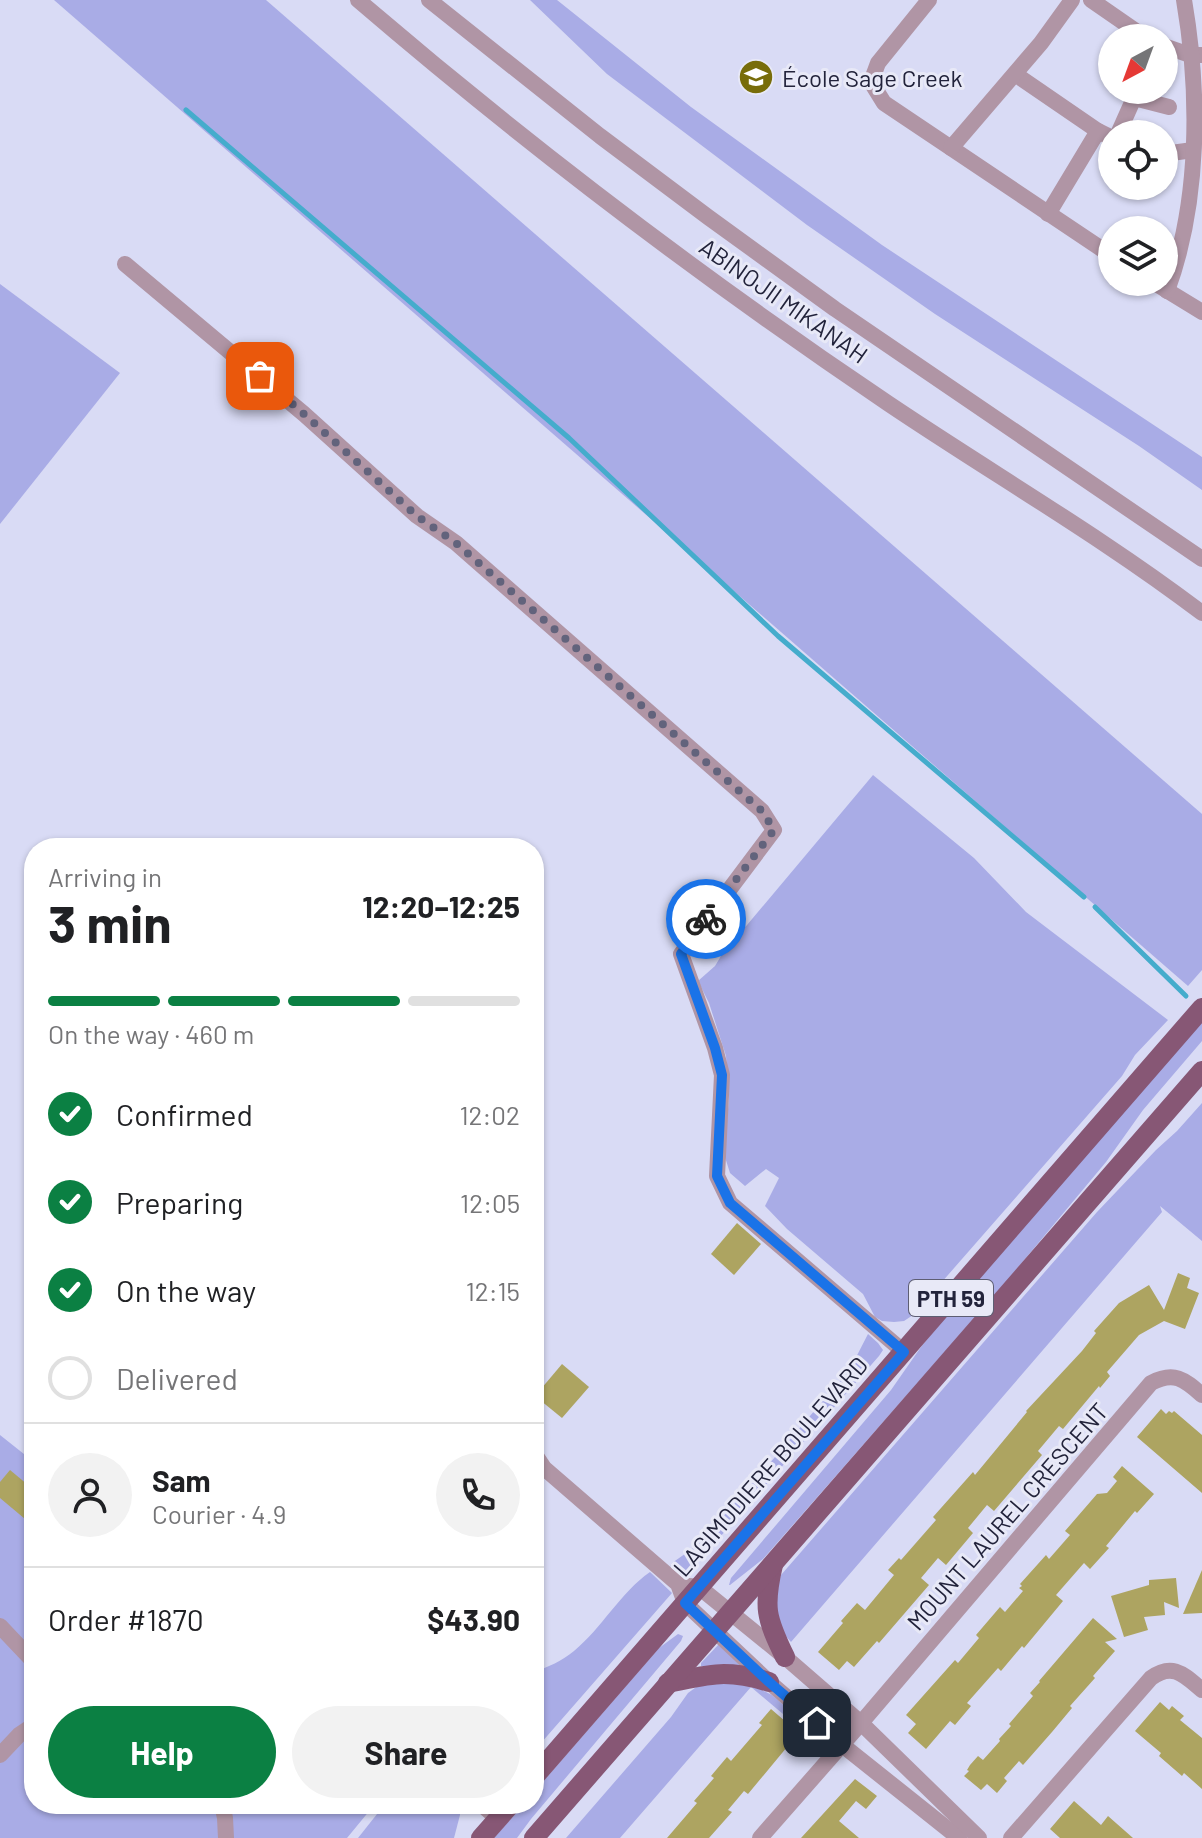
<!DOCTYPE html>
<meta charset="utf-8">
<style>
body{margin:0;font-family:Barlow,sans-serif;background:#f2f2f2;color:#202124;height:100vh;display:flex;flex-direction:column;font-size:30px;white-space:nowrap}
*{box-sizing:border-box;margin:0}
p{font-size:26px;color:#757577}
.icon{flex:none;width:44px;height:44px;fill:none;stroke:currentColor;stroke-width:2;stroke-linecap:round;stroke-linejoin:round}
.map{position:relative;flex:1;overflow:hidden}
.side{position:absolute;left:24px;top:838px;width:520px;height:976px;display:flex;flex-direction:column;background:#fff;border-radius:32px;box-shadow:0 2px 6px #0004}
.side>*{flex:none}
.needle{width:52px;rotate:221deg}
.fabs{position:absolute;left:1098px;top:24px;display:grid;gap:16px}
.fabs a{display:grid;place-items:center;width:80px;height:80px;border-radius:50%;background:#fff;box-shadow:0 2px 6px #0004;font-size:40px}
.pin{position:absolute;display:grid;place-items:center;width:68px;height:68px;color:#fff;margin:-34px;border-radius:16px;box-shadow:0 4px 12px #0006}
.courier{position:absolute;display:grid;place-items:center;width:80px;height:80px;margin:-40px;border:6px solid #1a73e8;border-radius:50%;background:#fff;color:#222;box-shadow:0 2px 10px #0007}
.head em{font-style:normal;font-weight:700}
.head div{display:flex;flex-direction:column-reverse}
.head{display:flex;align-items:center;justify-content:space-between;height:136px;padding:0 24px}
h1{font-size:52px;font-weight:700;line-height:60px}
.bar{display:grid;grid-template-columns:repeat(4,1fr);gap:12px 8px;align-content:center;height:96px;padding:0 24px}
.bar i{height:10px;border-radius:6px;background:#e0e0e0}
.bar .on{background:#0b8043}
.bar p{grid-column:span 4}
.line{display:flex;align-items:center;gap:20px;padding:0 24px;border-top:2px solid #e0e0e0}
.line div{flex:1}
.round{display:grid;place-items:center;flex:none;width:84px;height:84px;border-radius:42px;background:#f2f2f2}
ol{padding:0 24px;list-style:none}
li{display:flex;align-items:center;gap:24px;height:88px}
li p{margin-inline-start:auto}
li .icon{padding:8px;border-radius:50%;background:#0b8043;color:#fff;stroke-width:4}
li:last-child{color:#757577}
li i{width:44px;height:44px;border:4px solid #e0e0e0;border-radius:50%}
.primary-button{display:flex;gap:16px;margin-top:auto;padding:16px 24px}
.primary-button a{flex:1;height:92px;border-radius:48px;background:#0b8043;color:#fff;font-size:32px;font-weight:700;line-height:92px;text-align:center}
.primary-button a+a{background:#f2f2f2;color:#202124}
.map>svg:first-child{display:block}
</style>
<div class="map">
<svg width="1202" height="1838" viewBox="0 0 1202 1838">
<rect width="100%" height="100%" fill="#d9dbf5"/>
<!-- green -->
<g fill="#a9ace6">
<path d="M54,0H266L1202,814V970L1188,986Z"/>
<path d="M530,0H557L691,107L882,245L1202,457V490L1139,446L935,314L807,225L607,74Z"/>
<path d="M0,284L120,373L0,524Z"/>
<path d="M873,775L974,858L1026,912L1168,1020L1135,1055L1122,1076L913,1315L904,1321L894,1322L882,1321L875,1317L863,1294L787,1229L765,1206L779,1178L766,1169L745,1186L730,1173L724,1154L729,1098L726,1056L709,1003L698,981L715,966L721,956Z"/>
<path d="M1202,1020V1041L1143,1110L1106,1162L1005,1283L763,1559L730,1585H729L731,1578L891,1390L921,1347L956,1303Z"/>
<path d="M1202,1103V1241L1160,1206L1162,1212L791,1642C774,1625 770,1596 781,1575L1097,1212L1156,1150L1177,1131Z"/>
<path d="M868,1334L878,1343L883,1350L879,1356L684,1578L670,1566L672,1563L699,1544L752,1484L850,1369Z"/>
<path d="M0,1435L34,1462V1804H375L347,1838H0Z"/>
<path d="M650,1572L672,1593L534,1751V1672C548,1667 562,1661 574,1651C602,1628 620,1593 650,1572Z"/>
<path d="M678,1634L683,1636L681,1641L531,1819L517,1838H494L524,1804H534V1792L659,1648Z"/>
<path d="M719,1644L745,1666H701V1663Z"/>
<path d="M726,1680L760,1689L772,1695L818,1735L822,1747L751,1687L620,1838H566L671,1717L688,1693L699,1685Z"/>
<path d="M385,1804H460V1815L454,1838H358Z"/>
</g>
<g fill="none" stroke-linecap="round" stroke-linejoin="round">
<!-- stream -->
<g stroke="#45accc" stroke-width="5">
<path d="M186,110L569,438L778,636L1084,897"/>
<path d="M1095,907L1186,996"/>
</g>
</g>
<!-- building -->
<g fill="#ada461">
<path d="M737,1223L761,1244L734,1275L711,1254Z"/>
<path d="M1178,1273L1190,1278L1187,1288L1199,1293L1185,1329L1164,1321L1139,1335L1107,1372L1110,1376L1100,1388L1099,1386L1063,1429L1059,1426L1038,1451L1042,1455L994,1511L987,1505L968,1528L973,1533L946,1565L938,1558L921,1578L929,1585L879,1643L877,1641L854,1667L847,1661L839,1670L818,1652L843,1623L841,1621L857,1603L865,1610L894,1575L888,1570L899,1558L901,1560L936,1520L933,1517L973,1472L975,1475L1027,1412L1026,1411L1082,1351L1096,1333L1094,1331L1119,1303L1149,1285L1164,1310Z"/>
<path d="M562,1364L589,1387L562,1418L535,1396Z"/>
<path d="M1161,1409L1166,1414L1169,1411L1172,1413L1174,1411L1202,1435V1493L1137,1437Z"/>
<path d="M1122,1466L1154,1494L1137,1513L1135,1511L1106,1546L1109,1548L1090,1569L1084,1563L1056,1595L1063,1601L1024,1648L1022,1646L1001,1671L998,1668L967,1703L971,1706L955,1725L950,1721L926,1749L908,1733L916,1724L906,1715L955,1660L958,1663L979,1638L976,1635L1000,1607L1005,1612L1023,1591L1019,1588L1022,1586L1020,1584L1046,1555L1049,1559L1070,1535L1065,1531L1097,1494L1107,1493L1117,1481L1113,1477Z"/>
<path d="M10,1470L34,1490V1508L25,1519L0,1498V1482Z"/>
<path d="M1202,1570V1613L1183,1614Z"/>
<path d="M1176,1578L1179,1608L1164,1602L1165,1615L1144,1617L1148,1630L1124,1637L1111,1596L1149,1585V1580Z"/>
<path d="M1093,1618L1117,1639L1105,1642L1115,1651L1093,1676L1095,1678L1070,1706L1072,1708L1052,1732L1023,1765L1019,1761L1004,1778L1007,1781L997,1793L987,1784L981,1790L964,1776L969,1771L967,1770L970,1765L978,1756L983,1760L1000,1741L999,1739L1011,1726L1009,1724L1033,1696L1030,1693L1040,1682L1039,1681Z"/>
<path d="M1160,1702L1169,1710L1172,1706L1184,1716L1180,1720L1202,1738V1789L1184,1773L1182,1776L1159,1756L1161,1753L1135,1731Z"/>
<path d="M771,1709L793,1728L786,1736L792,1741L748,1794L744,1791L728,1810L732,1812L709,1838H667L697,1803L694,1801L714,1778L711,1776L727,1757L731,1761L762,1725L759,1723Z"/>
<path d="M855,1779L877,1796L866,1809L856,1801L839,1821L859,1838H801Z"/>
<path d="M1074,1801L1101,1825L1108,1816L1133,1838H1060L1050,1829Z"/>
</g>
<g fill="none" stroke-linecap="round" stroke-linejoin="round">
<!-- minor -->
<g stroke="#b095a5" stroke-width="16">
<path d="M358,0C527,145 705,280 889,404C993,474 1102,537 1202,613"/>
<path d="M429,0L600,136L708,217L835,309L1202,559"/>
<path d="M929,0L878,63L871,82L884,103L1112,256"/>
<path d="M1091,0L1146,38"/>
<path d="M1164,46L1190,55H1202"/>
<path d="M1015,74L1098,131L1112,138"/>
<path d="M1118,134L1134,98L1169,107"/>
<path d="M951,148L1041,43L1072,0"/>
<path d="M1164,154L1193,150"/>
<path d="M1048,214L1098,131"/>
<path d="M125,264L304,414L417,516L456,543L762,811L774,830L681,954L715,1048L722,1075L717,1176L730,1203L904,1352"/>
<path d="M1153,282L1202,312"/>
<path d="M1167,291C1200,202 1200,93 1184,0"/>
<path d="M534,1453L544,1468L678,1584L685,1603L769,1682L841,1744L959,1838"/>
<path d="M689,1586L699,1587L785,1657L861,1723L979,1838"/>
<path d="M0,1626L34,1662"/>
<path d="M0,1755L19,1735L34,1725"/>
<path d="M222,1804L225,1818L226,1838"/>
<path d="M481,1804L498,1819"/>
<path d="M760,1838L861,1723L1151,1383C1174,1371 1184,1379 1202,1395"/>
<path d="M1011,1838L1151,1678C1173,1662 1184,1675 1202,1690"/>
</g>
<!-- major -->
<g stroke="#875775" stroke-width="20">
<path d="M773,1565C763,1607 766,1618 785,1657"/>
<path d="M668,1683C709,1674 728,1669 769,1682"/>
<path d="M534,1777L1202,1008"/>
<path d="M481,1838L511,1804"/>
<path d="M534,1838L1202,1071"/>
</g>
</g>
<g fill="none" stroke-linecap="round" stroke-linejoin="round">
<!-- done -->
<path stroke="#62637c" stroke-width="8" stroke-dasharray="0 14.4" d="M260,376L304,414L417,516L456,543L762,811L774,830L706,919"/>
<!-- route -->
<path stroke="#1a73e8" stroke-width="10" d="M706,919L681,954L715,1048L722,1075L717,1176L730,1203L904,1352L685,1603L769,1682L817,1723"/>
</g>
<!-- icons -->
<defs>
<g id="school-disc" transform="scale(1.8)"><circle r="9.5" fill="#786d0a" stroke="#e8e9f7"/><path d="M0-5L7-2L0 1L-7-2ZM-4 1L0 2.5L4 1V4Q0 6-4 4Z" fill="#fff"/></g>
</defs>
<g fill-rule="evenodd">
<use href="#school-disc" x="756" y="77"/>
</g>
<g text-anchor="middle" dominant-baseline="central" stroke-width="6" stroke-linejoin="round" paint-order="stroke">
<!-- shield labels -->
<rect fill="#e8e9f7" stroke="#5d5e73" stroke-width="2" x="909" y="1280" width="84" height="36" rx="6"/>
<g font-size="22" font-weight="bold" fill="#22233b">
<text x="951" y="1298">PTH 59</text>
</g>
<!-- poi labels -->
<g font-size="24" fill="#22233b" stroke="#e8e9f7" text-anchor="start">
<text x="782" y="77">École Sage Creek</text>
</g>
<!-- street labels -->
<g font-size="24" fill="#22233b" stroke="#e8e9f7">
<text transform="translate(784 300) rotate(35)">ABINOJII MIKANAH</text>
<text transform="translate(770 1466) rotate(-49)">LAGIMODIERE BOULEVARD</text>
<text transform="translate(1007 1516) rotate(-49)">MOUNT LAUREL CRESCENT</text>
</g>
</g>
</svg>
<div class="fabs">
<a><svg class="needle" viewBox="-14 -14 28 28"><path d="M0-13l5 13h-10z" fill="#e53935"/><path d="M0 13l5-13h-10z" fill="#757577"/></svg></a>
<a><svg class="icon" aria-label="locate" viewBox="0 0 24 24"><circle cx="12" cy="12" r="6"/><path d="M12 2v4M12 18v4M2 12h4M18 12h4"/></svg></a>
<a><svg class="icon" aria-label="layers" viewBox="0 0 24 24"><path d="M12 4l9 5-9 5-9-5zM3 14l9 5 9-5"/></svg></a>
</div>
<div class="pin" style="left:260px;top:376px;background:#ea580c"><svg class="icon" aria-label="bag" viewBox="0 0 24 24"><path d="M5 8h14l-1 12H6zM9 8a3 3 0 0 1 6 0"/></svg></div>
<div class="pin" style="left:817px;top:1723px;background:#1f2937"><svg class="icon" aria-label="home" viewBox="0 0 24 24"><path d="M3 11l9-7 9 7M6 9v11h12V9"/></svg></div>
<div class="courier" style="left:706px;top:919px"><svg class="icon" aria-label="bike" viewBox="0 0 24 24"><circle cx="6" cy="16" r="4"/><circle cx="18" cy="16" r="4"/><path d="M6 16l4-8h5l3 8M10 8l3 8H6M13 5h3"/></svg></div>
<section class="side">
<div class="head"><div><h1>3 min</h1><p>Arriving in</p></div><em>12:20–12:25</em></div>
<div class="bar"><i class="on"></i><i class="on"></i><i class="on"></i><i></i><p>On the way · 460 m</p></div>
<ol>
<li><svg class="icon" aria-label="check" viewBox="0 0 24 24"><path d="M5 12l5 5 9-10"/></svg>Confirmed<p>12:02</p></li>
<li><svg class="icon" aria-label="check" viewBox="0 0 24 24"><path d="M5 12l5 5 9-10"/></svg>Preparing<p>12:05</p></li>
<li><svg class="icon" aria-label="check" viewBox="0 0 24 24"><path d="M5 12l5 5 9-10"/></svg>On the way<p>12:15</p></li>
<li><i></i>Delivered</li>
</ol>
<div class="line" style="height:144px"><a class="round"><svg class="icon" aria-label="person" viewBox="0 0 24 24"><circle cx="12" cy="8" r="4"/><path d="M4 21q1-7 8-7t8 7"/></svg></a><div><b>Sam</b><p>Courier · 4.9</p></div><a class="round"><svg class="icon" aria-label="phone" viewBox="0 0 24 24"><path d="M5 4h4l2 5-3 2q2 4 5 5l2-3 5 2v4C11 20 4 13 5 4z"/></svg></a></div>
<div class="line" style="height:104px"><div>Order #1870</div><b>$43.90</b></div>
<div class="primary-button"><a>Help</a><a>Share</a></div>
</section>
</div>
